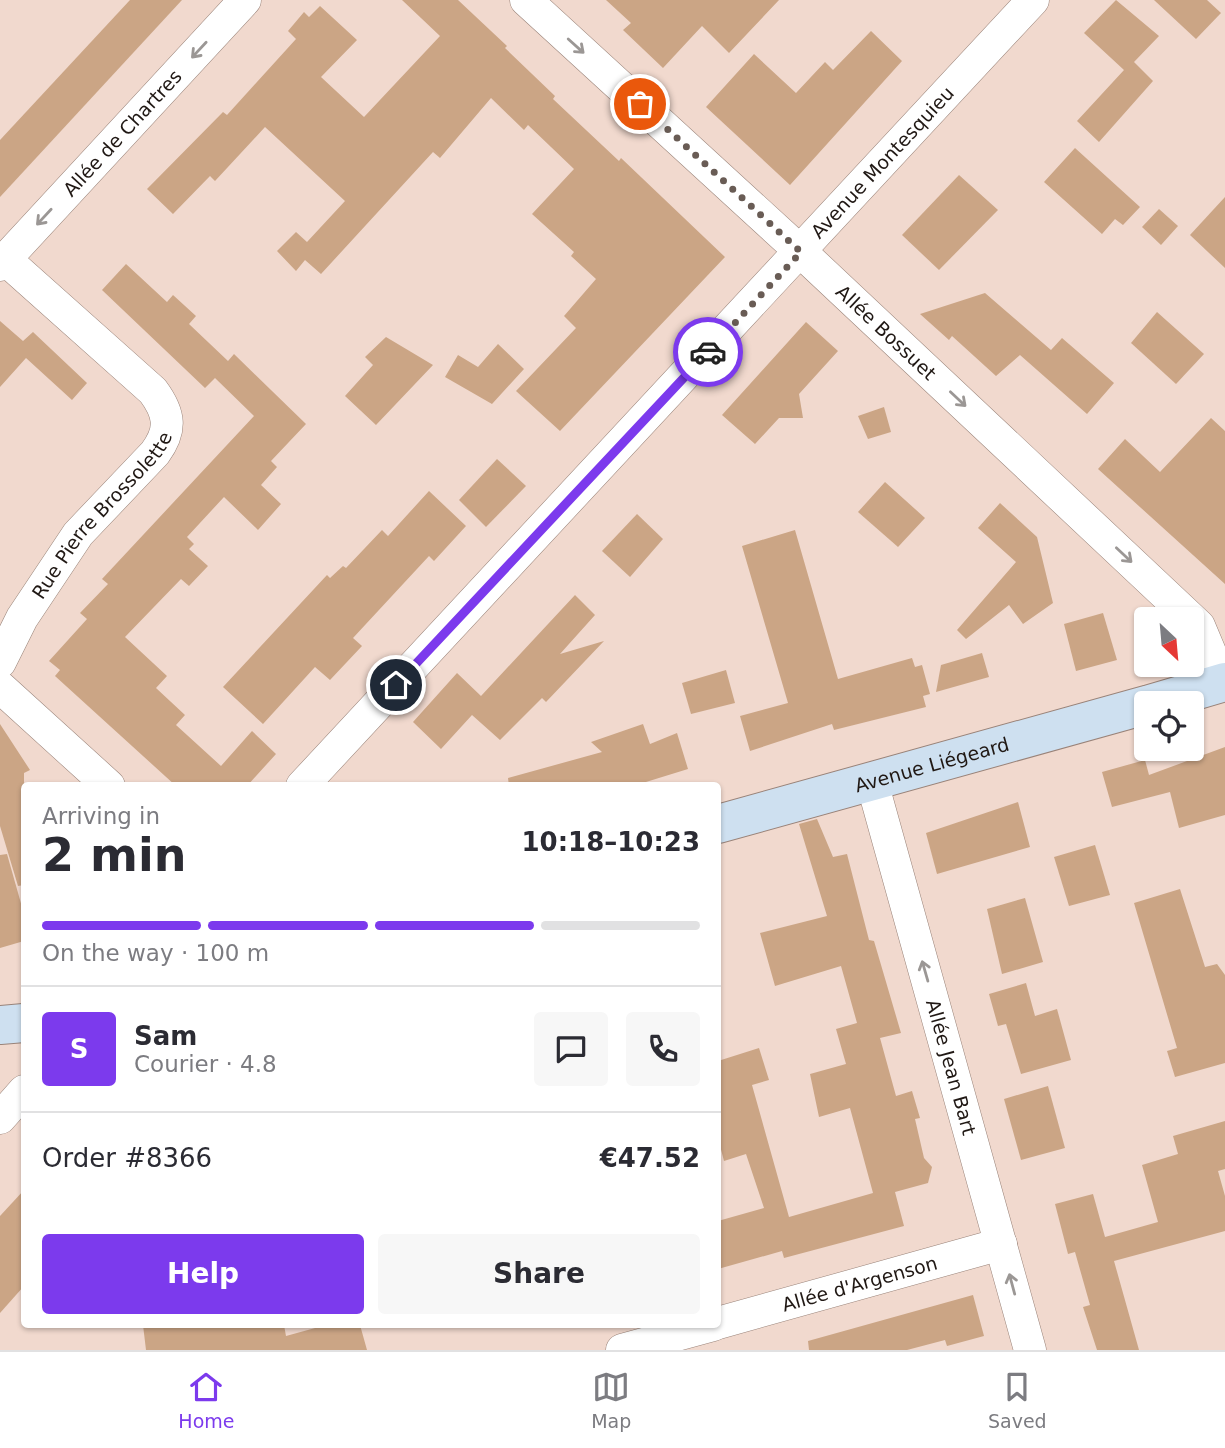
<!DOCTYPE html>
<meta charset="utf-8">
<style>
body{margin:0;font-family:"DejaVu Sans",sans-serif;background:#f7f7f7;color:#2b2b33;height:100vh;display:flex;flex-direction:column;font-size:26px;white-space:nowrap}
*{box-sizing:border-box;margin:0}
p{font-size:23px;color:#7c7c81}
.icon{flex:none;width:38px;height:38px;fill:none;stroke:currentColor;stroke-width:2;stroke-linecap:round;stroke-linejoin:round}
.map{position:relative;flex:1;overflow:hidden}
.drawer{position:absolute;left:21px;top:782px;width:700px;height:546px;display:flex;flex-direction:column;background:#fff;border-radius:7px;box-shadow:0 2px 5px #0004}
.drawer>*{flex:none}
.needle{width:46px;rotate:154deg}
.tools{position:absolute;left:1134px;top:607px;display:grid;gap:14px}
.tools a{display:grid;place-items:center;width:70px;height:70px;border-radius:7px;background:#fff;box-shadow:0 2px 5px #0004;font-size:35px}
.pin{position:absolute;display:grid;place-items:center;width:60px;height:60px;color:#fff;margin:-30px;border:4px solid #fff;border-radius:50%;box-shadow:0 2px 7px #0007}
.courier{position:absolute;display:grid;place-items:center;width:70px;height:70px;margin:-35px;border:5px solid #7c3aed;border-radius:50%;background:#fff;color:#222;box-shadow:0 2px 9px #0007}
.overview em{font-style:normal;font-weight:800}
.overview div{display:flex;flex-direction:column-reverse}
.overview{display:flex;align-items:center;justify-content:space-between;height:119px;padding:0 21px}
h1{font-size:46px;font-weight:800;line-height:52px}
.bar{display:grid;grid-template-columns:repeat(4,1fr);gap:10px 7px;align-content:center;height:84px;padding:0 21px}
.bar i{height:9px;border-radius:5px;background:#e1e1e2}
.bar .current{background:#7c3aed}
.bar p{grid-column:span 4}
.line{display:flex;align-items:center;gap:18px;padding:0 21px;border-top:2px solid #e1e1e2}
.line div{flex:1}
.round{display:grid;place-items:center;flex:none;width:74px;height:74px;border-radius:7px;background:#f7f7f7}
.button{display:flex;gap:14px;margin-top:auto;padding:14px 21px}
.button a{flex:1;height:80px;border-radius:7px;background:#7c3aed;color:#fff;font-size:28px;font-weight:800;line-height:80px;text-align:center}
.button a+a{background:#f7f7f7;color:#2b2b33}
.dock{display:flex;justify-content:space-around;align-items:center;height:98px;border-top:2px solid #e1e1e2;background:#fff;font-size:19px;color:#7c7c81}
.dock a{display:grid;justify-items:center;gap:4px}
.dock .current{color:#7c3aed}
.map>svg:first-child{display:block}
</style>
<div class="map">
<svg width="1225" height="1350" viewBox="0 0 1225 1350">
<rect width="100%" height="100%" fill="#f1d9ce"/>
<!-- building -->
<g fill="#cba585">
<path d="M130,0H182L0,197V140Z"/>
<path d="M402,0H458L507,46L505,48L555,96L553,99L619,161L621,158L725,257L560,431L516,391L576,328L564,316L596,279L571,256L574,252L532,214L574,169L528,125L524,130L491,98L440,158L433,152L321,274L305,260L296,271L277,251L296,232L307,242L345,201L265,127L215,181L210,176L173,214L147,189L223,112L227,115L296,39L288,31L304,12L309,17L320,6L357,40L321,77L364,117L440,36Z"/>
<path d="M606,0H779L729,53L702,26L663,68L623,30L631,23Z"/>
<path d="M1116,0L1159,36L1134,62L1153,81L1099,142L1077,121L1124,70L1084,33Z"/>
<path d="M1154,0H1207L1221,13L1196,39Z"/>
<path d="M871,31L902,61L790,185L706,107L754,54L796,93L825,62L833,70Z"/>
<path d="M1075,148L1140,207L1123,225L1115,219L1102,234L1044,182Z"/>
<path d="M959,175L998,210L939,270L902,235Z"/>
<path d="M1225,197V268L1190,235Z"/>
<path d="M1159,209L1178,226L1161,245L1142,227Z"/>
<path d="M126,264L167,302L173,295L196,316L189,324L228,361L234,354L306,424L271,461L277,467L261,485L281,504L258,530L224,497L187,537L194,544L189,549L208,566L189,586L181,579L125,637L167,676L156,688L185,715L176,725L221,766L252,731L276,754L247,786H176L55,676L60,670L49,661L87,619L80,613L108,584L102,579L254,416L215,378L205,388L102,290Z"/>
<path d="M985,293L1051,350L1062,338L1114,383L1087,414L1020,355L996,376L952,336L949,340L920,314Z"/>
<path d="M1157,312L1204,354L1176,384L1131,343Z"/>
<path d="M0,321L23,341L33,332L87,383L72,400L26,358L0,387Z"/>
<path d="M806,322L838,351L799,394L803,418H779L755,444L722,415Z"/>
<path d="M386,337L433,365L376,425L345,396L373,365L365,357Z"/>
<path d="M498,344L524,369L492,404L445,377L458,355L478,367Z"/>
<path d="M884,407L891,432L868,439L858,416Z"/>
<path d="M1211,418L1225,431V584L1098,469L1125,439L1160,472Z"/>
<path d="M497,459L526,486L486,527L459,500Z"/>
<path d="M885,482L925,518L898,547L858,512Z"/>
<path d="M429,491L466,526L434,561L429,556L353,638L362,646L330,680L315,667L263,724L223,687L327,575L330,578L343,566L346,568L382,530L388,536Z"/>
<path d="M1000,503L1037,537L1053,603L1023,624L1009,605L966,639L957,630L1016,562L978,528Z"/>
<path d="M637,514L663,539L630,577L602,551Z"/>
<path d="M795,530L838,679L912,658L915,667L922,665L930,694L923,696L926,707L834,730L832,724L750,751L740,716L788,703L742,546Z"/>
<path d="M575,595L595,615L560,654L604,641L546,702L542,698L500,740L472,715L441,749L413,722L457,673L481,696Z"/>
<path d="M1103,613L1117,660L1076,671L1064,624Z"/>
<path d="M982,653L989,677L936,692L941,665Z"/>
<path d="M726,670L735,703L691,714L682,683Z"/>
<path d="M0,724L30,770L24,773V885L18,886L0,826Z"/>
<path d="M643,724L650,744L677,733L688,769L633,786H509L508,778L602,752L591,742Z"/>
<path d="M1225,747V815L1179,828L1170,792L1112,807L1102,772L1145,760L1149,775Z"/>
<path d="M1018,802L1030,847L937,874L926,833Z"/>
<path d="M817,819L833,857L847,854L869,940L874,941L901,1033L880,1038L896,1096L912,1091L920,1118L915,1119L924,1158L932,1167L928,1183L895,1192L904,1226L784,1258L782,1251L718,1269V1221L764,1208L746,1154L724,1161L718,1138V1061L759,1048L769,1080L752,1085L789,1217L873,1193L850,1108L819,1117L810,1074L846,1064L836,1029L857,1023L841,966L775,986L760,933L827,916L799,824Z"/>
<path d="M1095,845L1110,895L1069,906L1054,857Z"/>
<path d="M7,854L24,914V941L0,948V855Z"/>
<path d="M1180,889L1205,967L1217,964L1225,975V1063L1175,1077L1167,1051L1177,1048L1134,903Z"/>
<path d="M1025,898L1043,962L1002,974L987,909Z"/>
<path d="M1026,983L1035,1016L1057,1009L1071,1060L1021,1074L1006,1024L998,1026L989,994Z"/>
<path d="M1048,1086L1065,1148L1021,1160L1004,1099Z"/>
<path d="M1225,1121V1169L1218,1171L1225,1196V1231L1114,1261L1139,1350H1097L1083,1307L1090,1305L1075,1252L1068,1254L1055,1204L1093,1194L1105,1237L1158,1222L1142,1165L1178,1154L1173,1136Z"/>
<path d="M24,1190V1286L0,1313V1216Z"/>
<path d="M973,1295L984,1336L947,1346L945,1340L907,1350H809L808,1341Z"/>
<path d="M143,1325H284L286,1336L326,1325H360L367,1350H146Z"/>
</g>
<g fill="none" stroke-linecap="round" stroke-linejoin="round">
<!-- street casing -->
<g stroke="#998379" stroke-width="33">
<g id="street">
<path id="s1" d="M526,0L801,252L1199,626L1223,683"/>
<path id="s2" d="M0,265L245,0"/>
<path id="s3" d="M0,662L22,618L78,534L155,453C172,430 170,414 153,391L5,259"/>
<path d="M0,687L109,786"/>
<path id="s4" d="M872,782L1030,1350"/>
<path id="s5" d="M302,786L1033,0"/>
<path d="M0,1118L24,1091"/>
<path id="s6" d="M718,1323L1001,1244"/>
<path d="M622,1350L713,1325"/>
</g>
</g>
<!-- secondary casing -->
<g stroke="#998379" stroke-width="40">
<g id="secondary">
<path d="M1150,704L1225,682"/>
<path id="s7" d="M718,824L1146,705"/>
<path d="M0,1025L24,1023"/>
</g>
</g>
<!-- street -->
<use href="#street" stroke="#fff" stroke-width="32"/>
<!-- secondary -->
<use href="#secondary" stroke="#cee0f0" stroke-width="38"/>
</g>
<!-- one-way arrows -->
<defs><path id="oneway-shaft" d="M-6 0H5M1.5-3L5.5 0L1.5 3" fill="none" stroke-width="1.6" stroke-linecap="round" stroke-linejoin="round" transform="scale(1.75)"/></defs>
<g stroke="#9b9795">
<use href="#oneway-shaft" transform="translate(576 46) rotate(42)"/>
<use href="#oneway-shaft" transform="translate(199 50) rotate(133)"/>
<use href="#oneway-shaft" transform="translate(44 217) rotate(133)"/>
<use href="#oneway-shaft" transform="translate(958 399) rotate(43)"/>
<use href="#oneway-shaft" transform="translate(1124 555) rotate(43)"/>
<use href="#oneway-shaft" transform="translate(925 971) rotate(-106)"/>
<use href="#oneway-shaft" transform="translate(1012 1284) rotate(-105)"/>
</g>
<g fill="none" stroke-linecap="round" stroke-linejoin="round">
<!-- done -->
<path stroke="#695c55" stroke-width="7" stroke-dasharray="0 12.6" d="M640,104L801,252L708,352"/>
<!-- route -->
<path stroke="#7c3aed" stroke-width="9" d="M396,685L708,352"/>
</g>
<g text-anchor="middle" dominant-baseline="central" stroke-width="5" stroke-linejoin="round" paint-order="stroke">
<!-- street labels -->
<g font-size="19" fill="#201814" stroke="#f1d9ce">
<text stroke="none"><textPath href="#s2" startOffset="180">Allée de Chartres</textPath></text>
<text stroke="none"><textPath href="#s5" startOffset="852">Avenue Montesquieu</textPath></text>
<text stroke="none"><textPath href="#s1" startOffset="490">Allée Bossuet</textPath></text>
<text stroke="none"><textPath href="#s3" startOffset="180">Rue Pierre Brossolette</textPath></text>
<text stroke="none"><textPath href="#s7" startOffset="222">Avenue Liégeard</textPath></text>
<text stroke="none"><textPath href="#s4" startOffset="296">Allée Jean Bart</textPath></text>
<text stroke="none"><textPath href="#s6" startOffset="147">Allée d'Argenson</textPath></text>
</g>
</g>
</svg>
<div class="tools">
<a><svg class="needle" viewBox="-14 -14 28 28"><path d="M0-13l5 13h-10z" fill="#e53935"/><path d="M0 13l5-13h-10z" fill="#7c7c81"/></svg></a>
<a><svg class="icon" aria-label="locate" viewBox="0 0 24 24"><circle cx="12" cy="12" r="6"/><path d="M12 2v4M12 18v4M2 12h4M18 12h4"/></svg></a>
</div>
<div class="pin" style="left:640px;top:104px;background:#ea580c"><svg class="icon" aria-label="bag" viewBox="0 0 24 24"><path d="M5 8h14l-1 12H6zM9 8a3 3 0 0 1 6 0"/></svg></div>
<div class="pin" style="left:396px;top:685px;background:#1f2937"><svg class="icon" aria-label="home" viewBox="0 0 24 24"><path d="M3 11l9-7 9 7M6 9v11h12V9"/></svg></div>
<div class="courier" style="left:708px;top:352px"><svg class="icon" aria-label="car" viewBox="0 0 24 24"><path d="M5 17H2v-5l4-1 3-4h7l3 4 3 1v5h-3M9 17h6M6 11h13"/><circle cx="7" cy="17" r="2"/><circle cx="17" cy="17" r="2"/></svg></div>
<section class="drawer">
<div class="overview"><div><h1>2 min</h1><p>Arriving in</p></div><em>10:18–10:23</em></div>
<div class="bar"><i class="current"></i><i class="current"></i><i class="current"></i><i></i><p>On the way · 100 m</p></div>
<div class="line" style="height:126px"><b class="round" style="background:#7c3aed;color:#fff">S</b><div><b>Sam</b><p>Courier · 4.8</p></div><a class="round"><svg class="icon" aria-label="chat" viewBox="0 0 24 24"><path d="M4 5h16v11H9l-5 4z"/></svg></a><a class="round"><svg class="icon" aria-label="phone" viewBox="0 0 24 24"><path d="M5 4h4l2 5-3 2q2 4 5 5l2-3 5 2v4C11 20 4 13 5 4z"/></svg></a></div>
<div class="line" style="height:91px"><div>Order #8366</div><b>€47.52</b></div>
<div class="button"><a>Help</a><a>Share</a></div>
</section>
</div>
<nav class="dock">
<a class="current"><svg class="icon" aria-label="home" viewBox="0 0 24 24"><path d="M3 11l9-7 9 7M6 9v11h12V9"/></svg>Home</a>
<a><svg class="icon" aria-label="map" viewBox="0 0 24 24"><path d="M3 6l6-2 6 2 6-2v14l-6 2-6-2-6 2zM9 4v14M15 6v14"/></svg>Map</a>
<a><svg class="icon" aria-label="saved" viewBox="0 0 24 24"><path d="M7 4h10v16l-5-4-5 4z"/></svg>Saved</a>
</nav>
